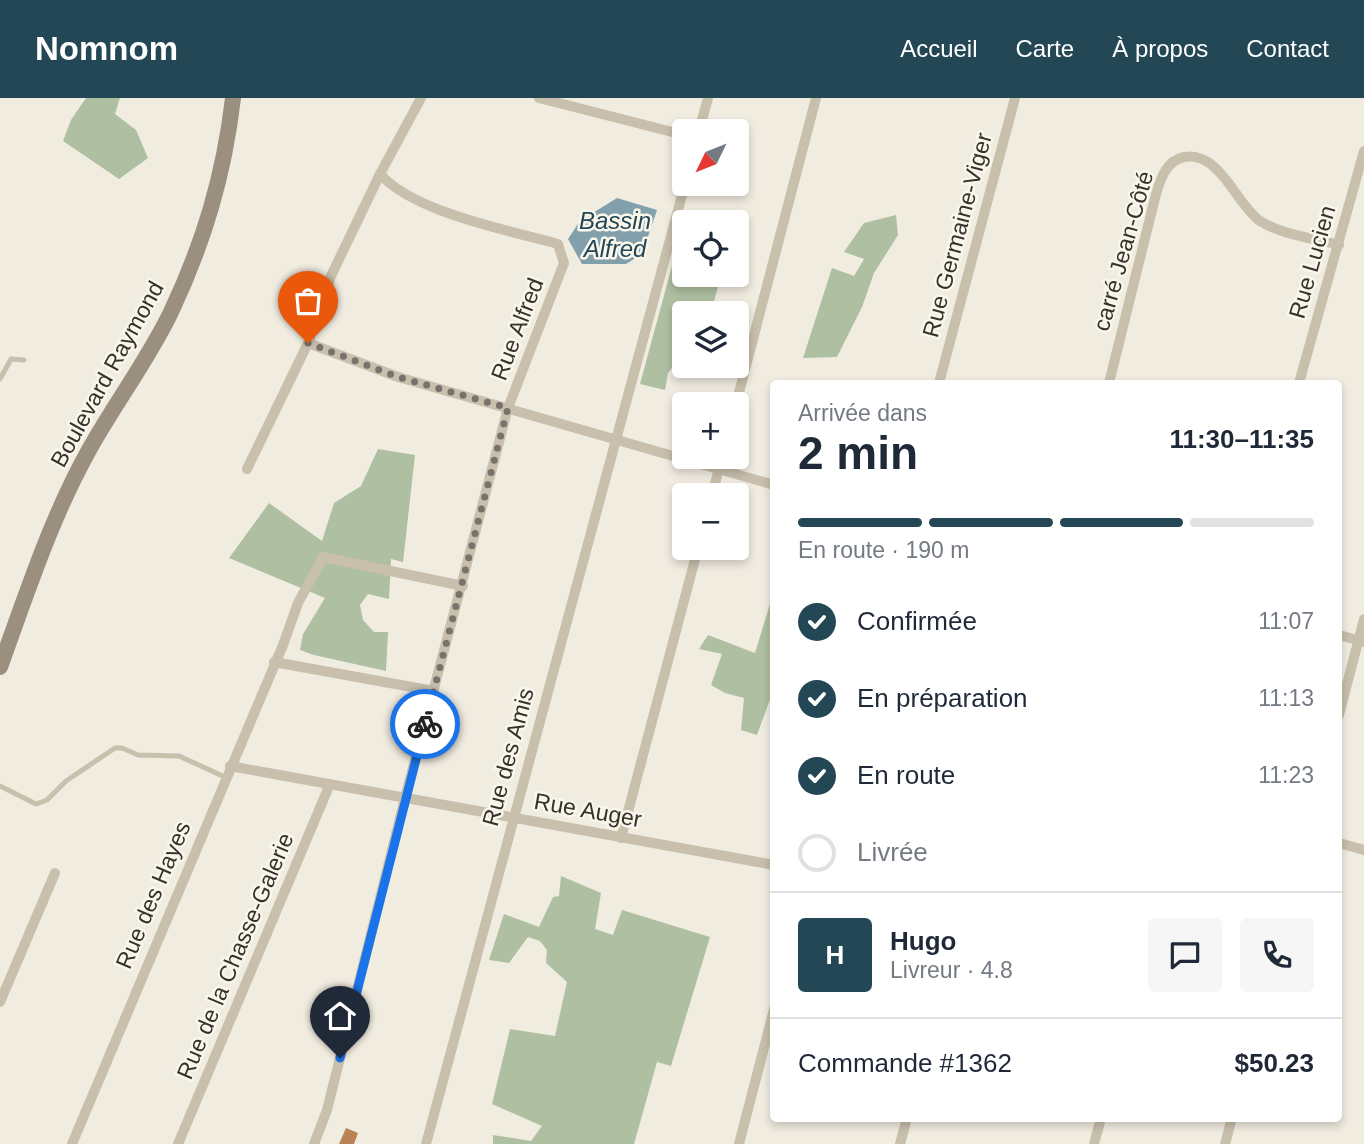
<!DOCTYPE html>
<html lang="fr">
<meta charset="utf-8">
<style>
body{margin:0;font-family:Arial,sans-serif;background:#f6f6f7;color:#1f2937;height:100vh;display:flex;flex-direction:column;font-size:26px;white-space:nowrap}
*{box-sizing:border-box;margin:0}
p{font-size:23px;color:#747a83}
.icon{flex:none;width:38px;height:38px;fill:none;stroke:currentColor;stroke-width:2;stroke-linecap:round;stroke-linejoin:round}
.map{position:relative;flex:1;overflow:hidden}
.details{position:absolute;left:770px;top:282px;width:572px;height:742px;display:flex;flex-direction:column;background:#fff;border-radius:7px;box-shadow:0 4px 10px #0003}
.details>*{flex:none}
.needle{width:46px;rotate:227deg}
.buttons{position:absolute;left:672px;top:21px;display:grid;gap:14px}
.buttons a{display:grid;place-items:center;width:77px;height:77px;border-radius:7px;background:#fff;box-shadow:0 4px 10px #0003;font-size:35px}
.pin{position:absolute;display:grid;place-items:center;width:60px;height:60px;color:#fff;margin:-72px -30px;border-radius:50% 50% 50% 0;rotate:-45deg;box-shadow:0 0 7px #0007}
.pin .icon{rotate:45deg}
.courier{position:absolute;display:grid;place-items:center;width:70px;height:70px;margin:-35px;border:5px solid #1a73e8;border-radius:50%;background:#fff;color:#222;box-shadow:0 2px 9px #0007}
.overview em{font-style:normal;font-weight:600}
.overview div{display:flex;flex-direction:column-reverse}
.overview{display:flex;align-items:center;justify-content:space-between;height:119px;padding:0 28px}
h1{font-size:46px;font-weight:600;line-height:52px}
.bar{display:grid;grid-template-columns:repeat(4,1fr);gap:10px 7px;align-content:center;height:84px;padding:0 28px}
.bar i{height:9px;border-radius:5px;background:#e0e1e3}
.bar .current{background:#244755}
.bar p{grid-column:span 4}
.line{display:flex;align-items:center;gap:18px;padding:0 28px;border-top:2px solid #e0e1e3}
.line div{flex:1}
.round{display:grid;place-items:center;flex:none;width:74px;height:74px;border-radius:7px;background:#f6f6f7}
ol{padding:0 28px;list-style:none}
li{display:flex;align-items:center;gap:21px;height:77px}
li p{margin-inline-start:auto}
li .icon{padding:7px;border-radius:50%;background:#244755;color:#fff;stroke-width:4}
li:last-child{color:#747a83}
li i{width:38px;height:38px;border:4px solid #e0e1e3;border-radius:50%}
header{display:flex;align-items:center;gap:42px;box-sizing:border-box;height:98px;padding:0 35px;background:#244755;color:#fff}
header strong{font-size:33px}
nav{display:flex;gap:38px;margin-inline-start:auto;font-size:24px}
.map>svg:first-child{display:block}
</style>
<header>
<strong>Nomnom</strong>
<nav><a>Accueil</a><a>Carte</a><a>À propos</a><a>Contact</a></nav>
</header>
<div class="map">
<svg width="1364" height="1046" viewBox="0 0 1364 1046">
<rect width="100%" height="100%" fill="#f1ece0"/>
<!-- green -->
<g fill="#afbfa1">
<path d="M86,0H120L115,16L136,32L148,60L119,81L63,43L71,22Z"/>
<path d="M896,117L898,137L874,175L862,209L837,259L803,260L832,170L854,178L864,161L844,154L864,125Z"/>
<path d="M685,120L696,124H684V177H721L711,215H684V254L668,275L665,292L640,286Z"/>
<path d="M378,351L415,357L403,464L391,461L389,501L368,496L360,507L363,522L374,534H388L386,573L314,557L300,552L303,536L325,500L229,460L269,405L322,443L334,405L361,388Z"/>
<path d="M773,496V593L757,637L741,632L744,600L725,595L711,587L722,556L699,551L708,537L755,555Z"/>
<path d="M561,778L601,795L595,831L613,837L622,812L710,839L671,968L657,964L634,1046H493V1037L531,1043L542,1028L492,1006L510,931L555,938L567,884L546,865L547,852L540,843L528,839L509,865L489,862L504,816L539,829L553,799L559,798Z"/>
</g>
<!-- water -->
<path fill="#82a0ab" d="M617,100L657,112L642,156L626,166H582L568,141L580,123Z"/>
<!-- building -->
<path fill="#ba8355" d="M346,1030L358,1035L354,1046H339Z"/>
<g fill="none" stroke-linecap="round" stroke-linejoin="round">
<!-- lane -->
<g stroke="#c8bfad" stroke-width="5">
<path d="M0,281L11,261L24,262"/>
<path d="M0,688L36,706L47,702L66,683L115,650H122L138,657L179,658L225,679"/>
</g>
<!-- street -->
<g stroke="#c8bfad" stroke-width="10">
<path d="M539,0L684,37"/>
<path d="M699,33L708,0"/>
<path d="M308,245L398,279L774,387"/>
<path d="M939,285L1015,0"/>
<path d="M1109,285L1156,96C1161,80 1166,63 1184,59C1219,52 1236,106 1260,123C1282,137 1314,140 1339,147"/>
<path d="M1299,285L1364,53"/>
<path d="M736,306L816,0"/>
<path d="M247,371L308,245L331,178L380,76L421,0"/>
<path d="M712,397L722,359"/>
<path d="M1339,537L1364,544"/>
<path d="M274,564L434,593"/>
<path d="M1339,617L1364,521"/>
<path d="M230,668L774,767"/>
<path d="M621,740L698,450"/>
<path d="M1339,745L1364,752"/>
<path d="M0,904L55,775"/>
<path d="M72,1046L283,547L298,505L323,459L463,488"/>
<path d="M178,1046L330,686"/>
<path d="M314,1046L327,1012L405,700L508,310L564,165L558,146C508,132 415,115 380,76"/>
<path d="M426,1046L685,86"/>
<path d="M739,1046L774,911"/>
<path d="M900,1046L907,1020"/>
<path d="M1094,1046L1101,1020"/>
<path d="M1225,1046L1232,1020"/>
</g>
<!-- secondary -->
<path stroke="#9b8f7f" stroke-width="16" d="M0,569C27,495 51,420 89,352C115,305 148,262 171,214C204,144 224,77 233,0"/>
</g>
<g fill="none" stroke-linecap="round" stroke-linejoin="round">
<!-- done -->
<path stroke="#78726a" stroke-width="7" stroke-dasharray="0 12.6" d="M308,245L398,279L508,310L425,626"/>
<!-- route -->
<path stroke="#1a73e8" stroke-width="9" d="M340,960L425,626"/>
</g>
<g text-anchor="middle" dominant-baseline="central" stroke-width="5" stroke-linejoin="round" paint-order="stroke">
<!-- street labels -->
<g font-size="23" fill="#37312b" stroke="#f9f6ec">
<text transform="translate(957 137) rotate(-75)">Rue Germaine-Viger</text>
<text transform="translate(1123 153) rotate(-74)">carré Jean-Côté</text>
<text transform="translate(1312 164) rotate(-74)">Rue Lucien</text>
<text transform="translate(517 231) rotate(-69)">Rue Alfred</text>
<text transform="translate(107 276) rotate(-61)">Boulevard Raymond</text>
<text transform="translate(508 659) rotate(-75)">Rue des Amis</text>
<text transform="translate(588 712) rotate(10)">Rue Auger</text>
<text transform="translate(153 797) rotate(-67)">Rue des Hayes</text>
<text transform="translate(235 858) rotate(-67)">Rue de la Chasse-Galerie</text>
</g>
<!-- water labels -->
<g font-size="24" font-style="italic" fill="#244755" stroke="#f9f6ec">
<text x="615" y="122">Bassin<tspan x="615" dy="28">Alfred</tspan></text>
</g>
</g>
</svg>
<div class="buttons">
<a><svg class="needle" viewBox="-14 -14 28 28"><path d="M0-13l5 13h-10z" fill="#e53935"/><path d="M0 13l5-13h-10z" fill="#747a83"/></svg></a>
<a><svg class="icon" aria-label="locate" viewBox="0 0 24 24"><circle cx="12" cy="12" r="6"/><path d="M12 2v4M12 18v4M2 12h4M18 12h4"/></svg></a>
<a><svg class="icon" aria-label="layers" viewBox="0 0 24 24"><path d="M12 4l9 5-9 5-9-5zM3 14l9 5 9-5"/></svg></a>
<a>+</a>
<a>−</a>
</div>
<div class="pin" style="left:308px;top:245px;background:#ea580c"><svg class="icon" aria-label="bag" viewBox="0 0 24 24"><path d="M5 8h14l-1 12H6zM9 8a3 3 0 0 1 6 0"/></svg></div>
<div class="pin" style="left:340px;top:960px;background:#1f2937"><svg class="icon" aria-label="home" viewBox="0 0 24 24"><path d="M3 11l9-7 9 7M6 9v11h12V9"/></svg></div>
<div class="courier" style="left:425px;top:626px"><svg class="icon" aria-label="bike" viewBox="0 0 24 24"><circle cx="6" cy="16" r="4"/><circle cx="18" cy="16" r="4"/><path d="M6 16l4-8h5l3 8M10 8l3 8H6M13 5h3"/></svg></div>
<section class="details">
<div class="overview"><div><h1>2 min</h1><p>Arrivée dans</p></div><em>11:30–11:35</em></div>
<div class="bar"><i class="current"></i><i class="current"></i><i class="current"></i><i></i><p>En route · 190 m</p></div>
<ol>
<li><svg class="icon" aria-label="check" viewBox="0 0 24 24"><path d="M5 12l5 5 9-10"/></svg>Confirmée<p>11:07</p></li>
<li><svg class="icon" aria-label="check" viewBox="0 0 24 24"><path d="M5 12l5 5 9-10"/></svg>En préparation<p>11:13</p></li>
<li><svg class="icon" aria-label="check" viewBox="0 0 24 24"><path d="M5 12l5 5 9-10"/></svg>En route<p>11:23</p></li>
<li><i></i>Livrée</li>
</ol>
<div class="line" style="height:126px"><b class="round" style="background:#244755;color:#fff">H</b><div><b>Hugo</b><p>Livreur · 4.8</p></div><a class="round"><svg class="icon" aria-label="chat" viewBox="0 0 24 24"><path d="M4 5h16v11H9l-5 4z"/></svg></a><a class="round"><svg class="icon" aria-label="phone" viewBox="0 0 24 24"><path d="M5 4h4l2 5-3 2q2 4 5 5l2-3 5 2v4C11 20 4 13 5 4z"/></svg></a></div>
<div class="line" style="height:91px"><div>Commande #1362</div><b>$50.23</b></div>
</section>
</div>
